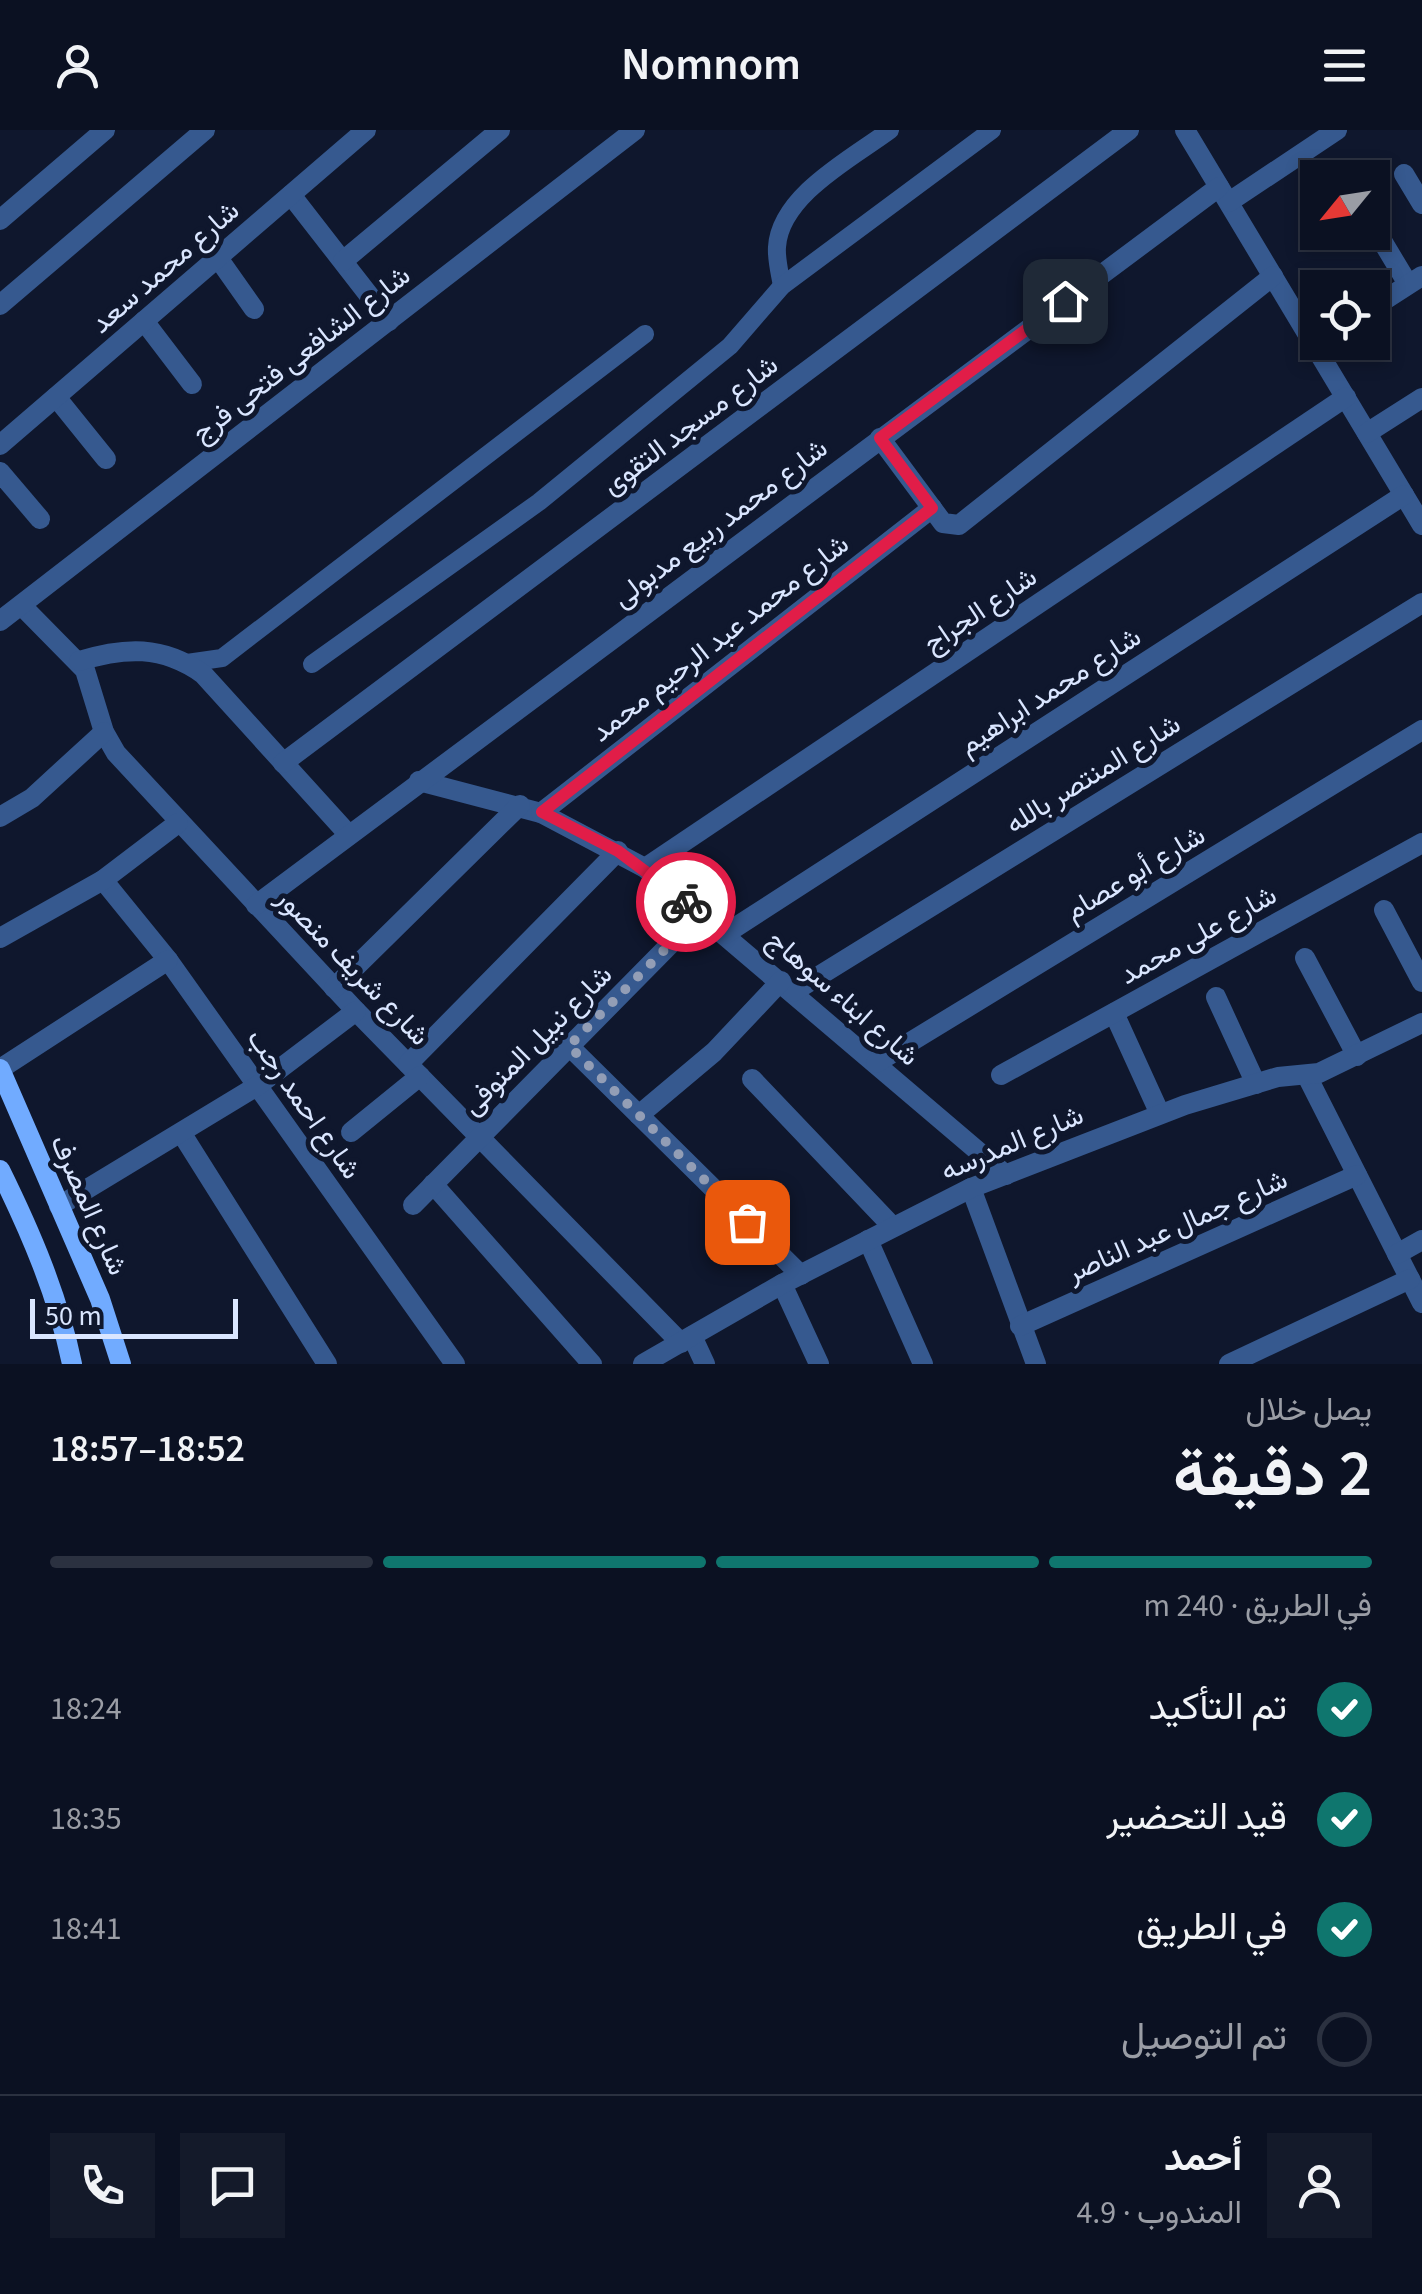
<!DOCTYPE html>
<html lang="ar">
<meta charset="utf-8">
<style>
body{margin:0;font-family:"Source Sans 3",Vazirmatn,sans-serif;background:#141a2a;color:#f1f3f6;direction:rtl;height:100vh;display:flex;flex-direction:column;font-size:38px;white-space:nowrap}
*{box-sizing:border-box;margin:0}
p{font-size:32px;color:#9a9da5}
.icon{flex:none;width:55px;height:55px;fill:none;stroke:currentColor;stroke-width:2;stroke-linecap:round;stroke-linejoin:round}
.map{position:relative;height:1234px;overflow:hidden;direction:ltr}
.drawer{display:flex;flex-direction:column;background:#0b1122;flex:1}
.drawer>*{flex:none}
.needle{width:65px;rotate:240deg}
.controls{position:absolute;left:1300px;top:30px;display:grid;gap:20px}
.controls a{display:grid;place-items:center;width:90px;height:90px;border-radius:0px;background:#0b1122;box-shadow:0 5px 15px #0003,0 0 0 2px #2b3140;font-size:50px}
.scale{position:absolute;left:30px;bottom:25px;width:208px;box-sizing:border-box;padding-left:10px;border:5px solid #dae6ff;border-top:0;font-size:28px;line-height:35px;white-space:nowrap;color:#dae6ff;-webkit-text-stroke:8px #0f172d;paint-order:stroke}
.pin{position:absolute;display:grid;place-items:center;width:85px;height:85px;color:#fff;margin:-42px;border-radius:20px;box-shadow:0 5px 15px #0006}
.courier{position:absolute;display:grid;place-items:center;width:100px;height:100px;margin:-50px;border:8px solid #e11d48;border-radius:50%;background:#fff;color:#222;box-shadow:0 2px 12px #0007}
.headline em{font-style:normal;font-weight:600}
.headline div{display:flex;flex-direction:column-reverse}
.headline{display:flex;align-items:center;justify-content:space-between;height:170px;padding:0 50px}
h1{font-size:65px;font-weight:600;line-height:75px}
.bar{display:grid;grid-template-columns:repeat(4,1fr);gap:15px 10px;align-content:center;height:120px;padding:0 50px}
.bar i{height:12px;border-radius:8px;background:#2b3140}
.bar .on{background:#0f766e}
.bar p{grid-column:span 4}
.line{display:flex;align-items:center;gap:25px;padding:0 50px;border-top:2px solid #2b3140}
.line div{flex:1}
.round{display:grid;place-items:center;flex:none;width:105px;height:105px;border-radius:0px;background:#141a2a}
ol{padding:0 50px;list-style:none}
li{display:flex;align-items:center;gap:30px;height:110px}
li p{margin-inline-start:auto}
li .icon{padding:10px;border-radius:50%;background:#0f766e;color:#fff;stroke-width:4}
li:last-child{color:#9a9da5}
li i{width:55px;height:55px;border:5px solid #2b3140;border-radius:50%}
header{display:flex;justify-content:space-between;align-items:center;height:130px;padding:0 50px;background:#0b1122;font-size:45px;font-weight:600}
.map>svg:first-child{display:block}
</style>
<header><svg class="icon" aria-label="menu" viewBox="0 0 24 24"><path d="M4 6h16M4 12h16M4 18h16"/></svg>Nomnom<svg class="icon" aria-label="person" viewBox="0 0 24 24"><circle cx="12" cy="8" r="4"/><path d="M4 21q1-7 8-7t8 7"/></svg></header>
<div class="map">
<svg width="1422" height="1234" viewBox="0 0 1422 1234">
<rect width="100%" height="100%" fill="#0f172d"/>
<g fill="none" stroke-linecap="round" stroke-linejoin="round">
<!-- lane -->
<g stroke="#36598f" stroke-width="18">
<path d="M782,156C780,144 776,129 777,117C780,65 854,27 890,0"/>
<path d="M187,533L222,528L645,204"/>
<path d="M312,534L539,372L730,216L782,156L992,0"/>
</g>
<!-- street -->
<g stroke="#36598f" stroke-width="20">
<path d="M1185,0L1422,395"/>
<path d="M1404,44L1422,74"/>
<path d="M291,65L389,191"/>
<path d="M1229,72L1337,0"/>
<path d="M0,90L105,0"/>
<path d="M1372,94L1408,154"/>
<path d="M218,128L254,179"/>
<path d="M343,131L500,0"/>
<path d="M0,175L205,0"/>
<path d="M1372,178L1422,146"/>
<path d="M144,191L192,254"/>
<path d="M56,267L106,329"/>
<path d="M1367,303L1422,268"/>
<path d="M880,308L943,393L959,395L1273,146"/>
<path d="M0,315L366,0"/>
<path d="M0,342L40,389"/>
<path d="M22,476L85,540L104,602L116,623L356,881L681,1213"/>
<path d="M0,491L635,0"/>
<path d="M79,531C125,517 162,515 203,544L349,705"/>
<path d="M283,633L1129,0"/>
<path d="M419,651L541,683L645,738L1006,1045"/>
<path d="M541,683L932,378"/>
<path d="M0,687L32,668L104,602"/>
<path d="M645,738L1346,267"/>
<path d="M103,750L168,830L455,1234"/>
<path d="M256,775L1219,57"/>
<path d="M1384,780L1422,852"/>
<path d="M725,804L1404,365"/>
<path d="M0,808L103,750L178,693"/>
<path d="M1305,828L1357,926"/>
<path d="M334,858L520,675"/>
<path d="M793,862L1422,473"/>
<path d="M1216,867L1256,954"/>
<path d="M1114,883L1160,984"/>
<path d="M569,916L801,1145"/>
<path d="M876,933L1422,600"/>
<path d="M408,934L618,721"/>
<path d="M0,939L168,830"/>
<path d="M1001,945L1422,713"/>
<path d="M1307,946L1422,1173"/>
<path d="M752,949L892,1096"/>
<path d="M639,985L714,922L781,851"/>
<path d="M351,1002L420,946"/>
<path d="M182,1004L327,1234"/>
<path d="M433,1054L592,1234"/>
<path d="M971,1058L1036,1234"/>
<path d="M413,1075L701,783"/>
<path d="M59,1076L257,956L356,881"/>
<path d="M868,1110L923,1234"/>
<path d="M1397,1124L1422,1110"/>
<path d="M782,1154L819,1234"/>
<path d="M1020,1196L1357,1045"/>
<path d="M692,1206L705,1234"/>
<path d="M643,1234L782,1154L971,1058L1185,975L1278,947L1319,943L1422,893"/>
<path d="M1229,1234L1410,1149"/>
</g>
<!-- secondary -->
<g stroke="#71abff" stroke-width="20">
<path d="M0,939L100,1169L121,1234"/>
<path d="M0,1040C31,1103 58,1166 72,1234"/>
</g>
</g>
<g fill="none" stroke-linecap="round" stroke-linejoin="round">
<!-- done -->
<path stroke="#939eb6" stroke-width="10" stroke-dasharray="0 18" d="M686,772L701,783L569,916L747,1092"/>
<!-- route -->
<path stroke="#e11d48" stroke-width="12" d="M686,772L618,721L542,682L932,378L880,308L1065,171"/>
</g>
<g text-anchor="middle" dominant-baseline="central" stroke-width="10" stroke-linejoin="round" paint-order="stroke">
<!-- street labels -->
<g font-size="28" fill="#dae6ff" stroke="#0f172d">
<text transform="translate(165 137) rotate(-41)">شارع محمد سعد</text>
<text transform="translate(301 224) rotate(-38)">شارع الشافعى فتحى فرج</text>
<text transform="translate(690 295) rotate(-37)">شارع مسجد التقوى</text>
<text transform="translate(720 393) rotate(-37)">شارع محمد ربيع مدبولى</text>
<text transform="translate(980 480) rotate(-34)">شارع الجراج</text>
<text transform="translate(720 508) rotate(-38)">شارع محمد عبد الرحيم محمد</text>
<text transform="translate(1050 561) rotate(-33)">شارع محمد ابراهيم</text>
<text transform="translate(1093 644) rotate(-32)">شارع المنتصر بالله</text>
<text transform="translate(1135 743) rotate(-31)">شارع أبو عصام</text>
<text transform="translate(1198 805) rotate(-29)">شارع على محمد</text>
<text transform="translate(353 837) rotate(46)">شارع شريف منصور</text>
<text transform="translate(843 868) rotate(41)">شارع ابناء سوهاج</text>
<text transform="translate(537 910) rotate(-45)">شارع نبيل المنوفى</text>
<text transform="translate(304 974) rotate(55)">شارع احمد رجب</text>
<text transform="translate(1012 1013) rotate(-23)">شارع المدرسه</text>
<text transform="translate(89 1075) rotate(66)">شارع المصرف</text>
<text transform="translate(1177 1096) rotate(-24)">شارع جمال عبد الناصر</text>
</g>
</g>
</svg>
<div class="controls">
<a><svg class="needle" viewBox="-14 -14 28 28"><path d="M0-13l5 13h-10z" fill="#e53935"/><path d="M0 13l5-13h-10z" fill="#9a9da5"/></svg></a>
<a><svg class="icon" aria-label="locate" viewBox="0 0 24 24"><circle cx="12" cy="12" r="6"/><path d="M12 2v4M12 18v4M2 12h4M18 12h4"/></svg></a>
</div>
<div class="scale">50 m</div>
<div class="pin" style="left:747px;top:1092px;background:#ea580c"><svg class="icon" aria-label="bag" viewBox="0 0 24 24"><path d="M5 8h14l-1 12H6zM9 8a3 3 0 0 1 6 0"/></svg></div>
<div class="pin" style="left:1065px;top:171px;background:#1f2937"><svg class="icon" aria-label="home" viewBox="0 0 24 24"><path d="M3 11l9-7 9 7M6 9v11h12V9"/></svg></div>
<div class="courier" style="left:686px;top:772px"><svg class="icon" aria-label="bike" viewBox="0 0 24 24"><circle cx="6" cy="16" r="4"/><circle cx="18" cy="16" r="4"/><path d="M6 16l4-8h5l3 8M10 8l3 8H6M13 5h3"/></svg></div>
</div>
<section class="drawer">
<div class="headline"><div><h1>2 دقيقة</h1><p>يصل خلال</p></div><em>18:52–18:57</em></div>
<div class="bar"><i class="on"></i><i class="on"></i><i class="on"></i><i></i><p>في الطريق · 240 m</p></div>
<ol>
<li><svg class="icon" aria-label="check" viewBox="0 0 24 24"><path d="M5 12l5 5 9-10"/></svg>تم التأكيد<p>18:24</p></li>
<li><svg class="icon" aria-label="check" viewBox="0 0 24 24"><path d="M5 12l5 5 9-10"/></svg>قيد التحضير<p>18:35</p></li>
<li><svg class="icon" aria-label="check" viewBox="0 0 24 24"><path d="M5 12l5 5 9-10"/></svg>في الطريق<p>18:41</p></li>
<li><i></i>تم التوصيل</li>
</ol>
<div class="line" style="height:180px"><a class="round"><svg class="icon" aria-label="person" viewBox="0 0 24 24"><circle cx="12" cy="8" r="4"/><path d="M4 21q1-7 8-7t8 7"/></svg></a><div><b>أحمد</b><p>المندوب · 4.9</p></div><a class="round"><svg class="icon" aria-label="chat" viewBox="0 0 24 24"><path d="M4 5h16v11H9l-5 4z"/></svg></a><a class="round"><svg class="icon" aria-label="phone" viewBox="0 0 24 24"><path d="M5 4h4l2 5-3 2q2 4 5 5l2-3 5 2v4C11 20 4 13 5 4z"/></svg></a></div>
</section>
